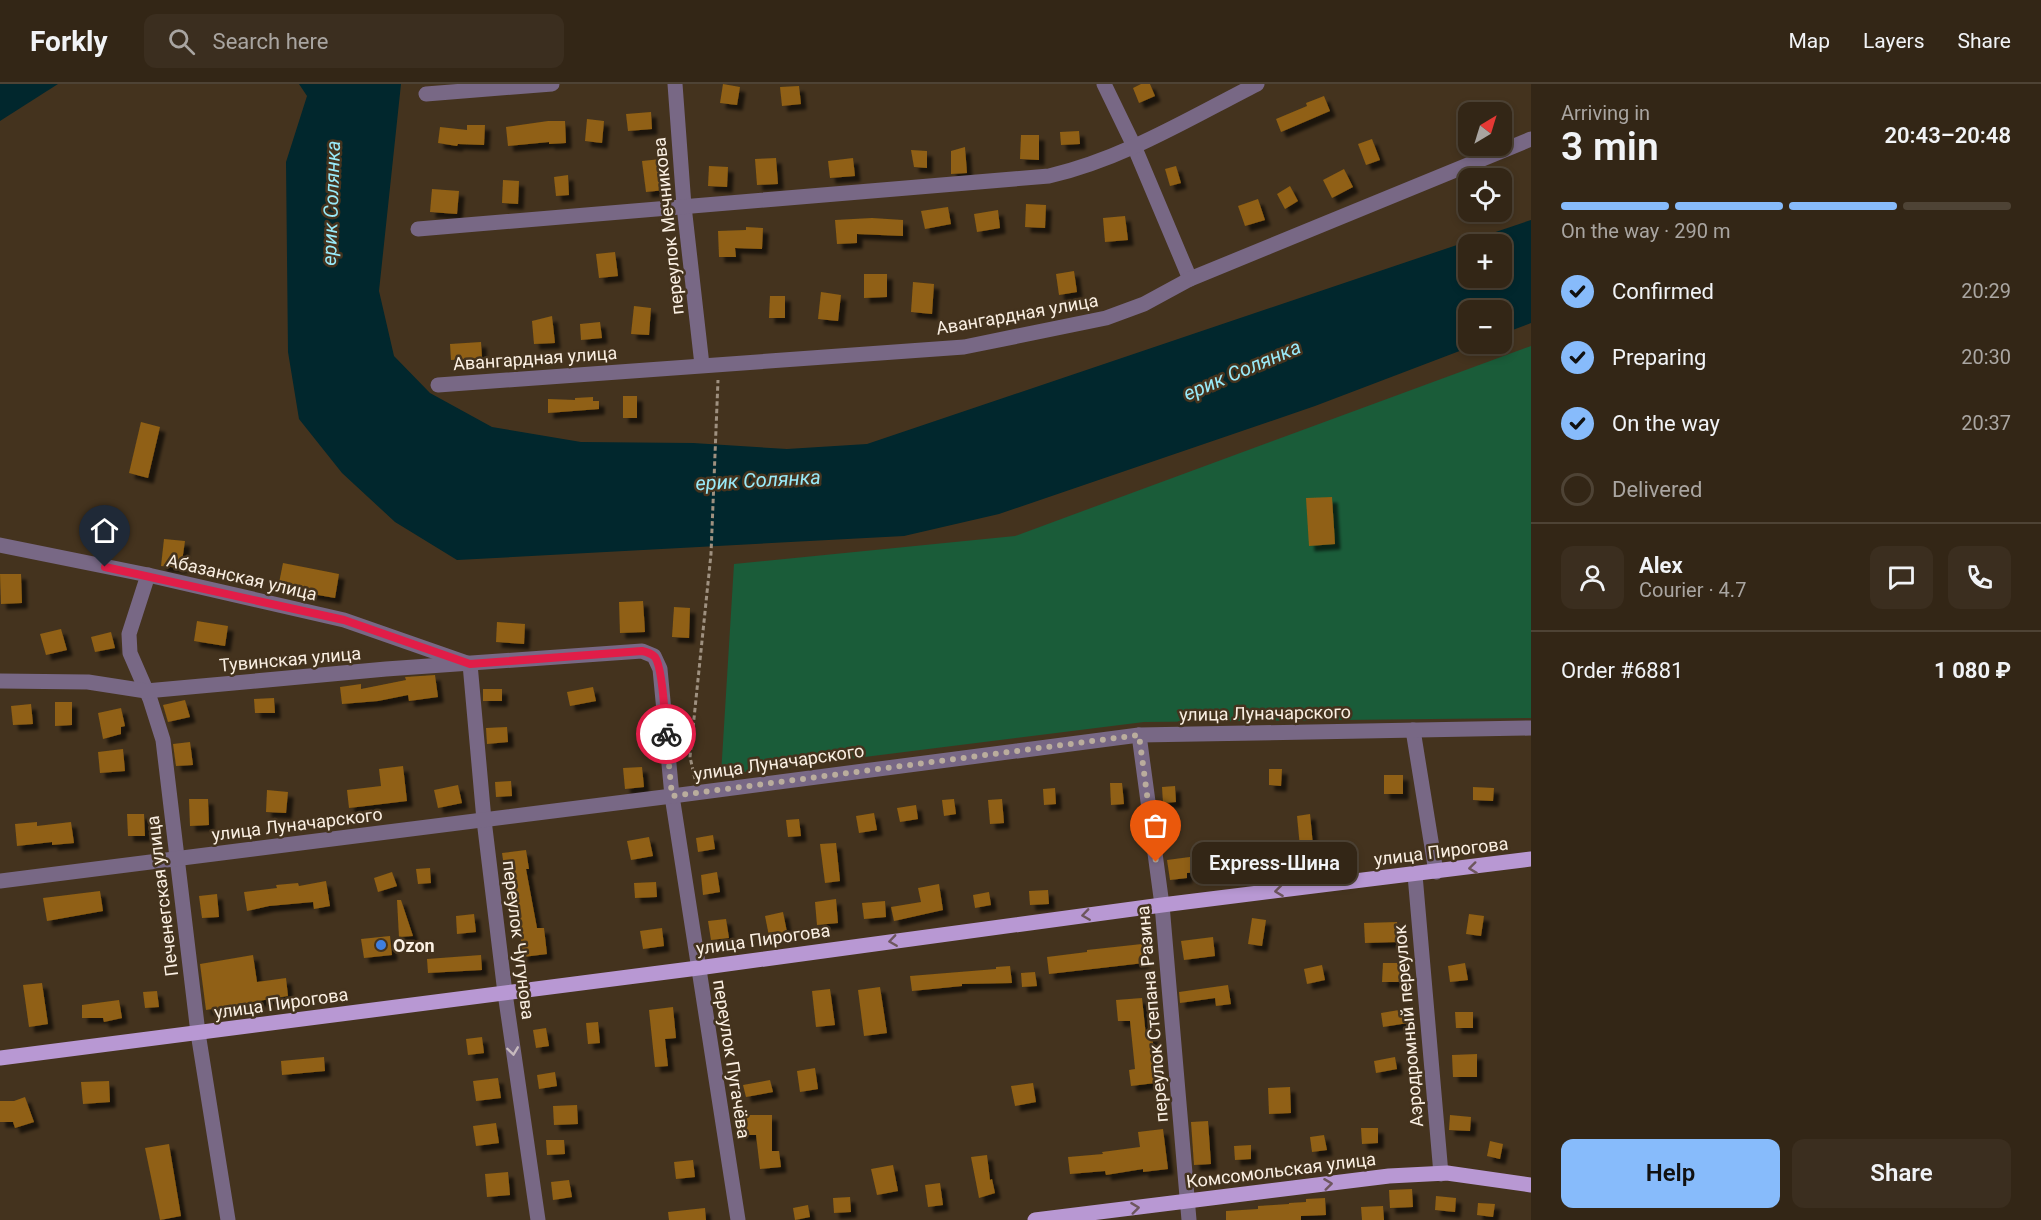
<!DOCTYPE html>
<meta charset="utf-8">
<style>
body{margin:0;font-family:Roboto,sans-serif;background:#3b2e1f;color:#f1f3f6;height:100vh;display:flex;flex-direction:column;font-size:22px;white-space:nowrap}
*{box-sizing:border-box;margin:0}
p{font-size:20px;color:#a9a5a1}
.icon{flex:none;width:33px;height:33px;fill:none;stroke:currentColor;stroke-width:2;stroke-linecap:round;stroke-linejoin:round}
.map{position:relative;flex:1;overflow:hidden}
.details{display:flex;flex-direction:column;background:#332616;width:510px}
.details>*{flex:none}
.needle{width:39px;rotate:38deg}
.buttons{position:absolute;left:1458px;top:18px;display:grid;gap:12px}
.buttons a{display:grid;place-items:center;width:54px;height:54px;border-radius:12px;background:#332616;box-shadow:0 3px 9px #0003,0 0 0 2px #4e4335;font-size:30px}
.pin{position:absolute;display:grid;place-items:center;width:51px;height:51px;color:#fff;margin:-62px -26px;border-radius:50% 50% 50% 0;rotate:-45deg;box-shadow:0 0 6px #0007}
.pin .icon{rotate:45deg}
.courier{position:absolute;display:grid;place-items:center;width:60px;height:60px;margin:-30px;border:4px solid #e11d48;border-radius:50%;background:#fff;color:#222;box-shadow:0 2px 8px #0007}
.bubble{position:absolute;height:42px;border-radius:12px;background:#332616;box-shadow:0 3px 9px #0003,0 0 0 2px #4e4335;font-size:20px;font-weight:600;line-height:42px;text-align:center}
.headline em{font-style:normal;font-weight:600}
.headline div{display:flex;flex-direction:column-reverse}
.headline{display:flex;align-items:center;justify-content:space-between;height:102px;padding:0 30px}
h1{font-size:39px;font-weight:600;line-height:45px}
.bar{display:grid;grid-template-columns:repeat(4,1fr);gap:9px 6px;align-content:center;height:72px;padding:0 30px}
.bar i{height:8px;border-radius:4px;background:#4e4335}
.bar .selected{background:#87bbfb}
.bar p{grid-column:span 4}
.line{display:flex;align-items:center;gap:15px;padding:0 30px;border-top:2px solid #4e4335}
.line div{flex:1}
.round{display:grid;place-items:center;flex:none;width:63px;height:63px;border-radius:12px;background:#3b2e1f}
ol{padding:0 30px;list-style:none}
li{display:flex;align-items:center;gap:18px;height:66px}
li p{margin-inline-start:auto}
li .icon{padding:6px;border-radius:50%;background:#87bbfb;color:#111;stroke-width:4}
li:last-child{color:#a9a5a1}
li i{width:33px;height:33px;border:3px solid #4e4335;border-radius:50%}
.action{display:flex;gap:12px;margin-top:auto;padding:12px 30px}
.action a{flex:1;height:69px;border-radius:12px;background:#87bbfb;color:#111;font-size:24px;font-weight:600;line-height:69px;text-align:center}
.action a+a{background:#3b2e1f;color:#f1f3f6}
header{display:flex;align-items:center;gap:36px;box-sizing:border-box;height:84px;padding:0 30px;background:#332616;border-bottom:2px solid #4e4335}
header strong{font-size:28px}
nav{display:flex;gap:33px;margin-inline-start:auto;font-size:21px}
.search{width:420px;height:54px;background:#3b2e1f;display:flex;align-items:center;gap:15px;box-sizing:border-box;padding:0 21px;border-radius:12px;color:#a9a5a1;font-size:22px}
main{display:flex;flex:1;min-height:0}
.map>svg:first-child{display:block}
</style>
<header>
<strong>Forkly</strong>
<div class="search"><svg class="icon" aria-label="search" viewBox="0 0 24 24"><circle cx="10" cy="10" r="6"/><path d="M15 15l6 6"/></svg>Search here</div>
<nav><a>Map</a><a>Layers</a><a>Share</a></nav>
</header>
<main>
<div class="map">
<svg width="1531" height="1136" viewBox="0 0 1531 1136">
<defs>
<filter id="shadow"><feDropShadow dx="5.5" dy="5.5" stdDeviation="1.5" flood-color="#0009"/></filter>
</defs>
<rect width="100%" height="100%" fill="#44331e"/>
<!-- green -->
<path fill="#1a5c39" d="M1531,262V634L1144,638L721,691L734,480L1015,452Z"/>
<!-- water -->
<g fill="#01272d" fill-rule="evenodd">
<path d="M0,0H58L0,37Z"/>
<path d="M299,0H401L379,207L394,272L430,309L492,343L581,358L693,359L787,365L867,360L1531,136V239L1502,250V226H1468V260H1478L1315,322L999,430L904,452L457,476L395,438L342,389L299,335L288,268L286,78L307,12ZM1468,160H1502V194H1468Z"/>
</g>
<!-- building -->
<g fill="#906013" filter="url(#shadow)">
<path d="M723,0L740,3L737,21L720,19Z"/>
<path d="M1141,0H1150L1155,12L1139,19L1133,4Z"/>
<path d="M799,2L801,20L782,22L780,3Z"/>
<path d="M1324,12L1330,27L1281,48L1276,35L1307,22L1306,19Z"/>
<path d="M651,28L652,45L628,47L626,30Z"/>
<path d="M587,35L604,37L602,59L585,57Z"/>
<path d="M548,37H565L566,59L549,60V58L508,62L506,43Z"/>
<path d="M467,41H485L484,61L458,60L457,62L438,59L440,43L467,46Z"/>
<path d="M1079,47L1080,60L1061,61L1060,48Z"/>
<path d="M1021,51H1039V76L1020,75Z"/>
<path d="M1372,55L1380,76L1366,81L1358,60Z"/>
<path d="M965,63L967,89L951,90V67Z"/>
<path d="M911,66L927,67V84L914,83Z"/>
<path d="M776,74L778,100L757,101L755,75Z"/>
<path d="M853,74L855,92L830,94L828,77Z"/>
<path d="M661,75L665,106L646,108L642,77Z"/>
<path d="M709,82L728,83L727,103L708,102Z"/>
<path d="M1176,82L1181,99L1170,102L1165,85Z"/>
<path d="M1344,85L1353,103L1332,114L1323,96Z"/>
<path d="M568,91L569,111L556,112L554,93Z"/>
<path d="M503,96L519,97L518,120L502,119Z"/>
<path d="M1290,102L1298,117L1285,125L1277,110Z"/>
<path d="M432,105L459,107L457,130L430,128Z"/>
<path d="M1258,115L1265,136L1245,142L1238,122Z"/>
<path d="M1026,120L1046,121L1045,144L1025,143Z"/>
<path d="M948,123L951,140L925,145L921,127Z"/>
<path d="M998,126L1000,144L977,148L974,130Z"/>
<path d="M1125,132L1128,156L1105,158L1103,134Z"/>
<path d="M872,134L903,136V152L857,150V159L837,160L835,136Z"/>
<path d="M746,143L763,144L762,165L735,164L736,173H719L718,147L746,146Z"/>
<path d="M615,168L618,192L599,194L596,170Z"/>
<path d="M1074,187L1077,208L1059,211L1056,190Z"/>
<path d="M864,190H887V213L864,214Z"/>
<path d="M913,198L934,200L932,230L911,228Z"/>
<path d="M821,208L841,211L838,237L818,235Z"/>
<path d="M770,212H785V234H769Z"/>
<path d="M634,222L651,224L649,251L631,250Z"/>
<path d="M552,232L555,259L534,260L532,237Z"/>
<path d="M600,238L602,254L581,256L580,240Z"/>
<path d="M481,258L482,274L451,276L450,260Z"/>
<rect x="623" y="312" width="14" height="22"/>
<path d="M593,313V317H599V325L548,329V315L575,316V314Z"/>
<path d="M141,338L160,343L148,394L129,389Z"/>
<path d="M1332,413L1335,460L1309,462L1306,414Z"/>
<path d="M164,455L185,457L181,484L161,482Z"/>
<path d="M283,479L339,490L335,514L278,504Z"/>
<path d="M0,490H21L22,519L1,520Z"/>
<path d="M643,517L645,548L620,549L619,518Z"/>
<path d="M674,523L690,524L689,554L672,553Z"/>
<path d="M197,537L228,542L225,562L194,557Z"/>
<path d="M497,538L525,540L524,560L496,558Z"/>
<path d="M61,545L67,566L46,571L40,550Z"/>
<path d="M111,548L115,564L95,568L91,553Z"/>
<path d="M435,591L438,613L409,617L408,611L378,617L342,620L340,603L361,600V605L406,596L405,593Z"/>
<path d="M593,603L596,617L570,622L567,608Z"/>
<rect x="483" y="605" width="19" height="12"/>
<path d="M274,614L275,629H255L254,615Z"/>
<path d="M185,616L190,633L168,638L163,621Z"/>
<path d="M55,618H72V641L55,642Z"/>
<path d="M31,620L33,640L13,641L11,622Z"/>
<path d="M121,624L125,642L121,643V650L103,655L98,629Z"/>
<path d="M507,643L508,658L487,660L486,644Z"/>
<path d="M190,658L193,681L176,682L173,660Z"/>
<path d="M123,665L125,687L100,689L98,668Z"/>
<path d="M403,682L407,717L349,724L347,706L381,702L379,685Z"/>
<path d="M642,683L644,703L625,705L623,684Z"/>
<path d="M1269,685H1282L1281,702L1269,701Z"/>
<rect x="1384" y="691" width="19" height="19"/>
<path d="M511,697L512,712L496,713L495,698Z"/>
<path d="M1110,699H1122L1124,720L1111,721Z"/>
<path d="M458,701L462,719L438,724L434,706Z"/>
<path d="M1175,702L1176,718L1163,719L1162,703Z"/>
<path d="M1473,703L1494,704L1493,717L1473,716Z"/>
<path d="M1055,704L1056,720L1044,721L1043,705Z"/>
<path d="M267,706L288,708L286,729L266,728Z"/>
<path d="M189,715H208L209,741L190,742Z"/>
<path d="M954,715L956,730L944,732L942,716Z"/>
<path d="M1002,715L1004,739L990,740L988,716Z"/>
<path d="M916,721L918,735L900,738L897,724Z"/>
<path d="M874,729L877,746L859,749L856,732Z"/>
<path d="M127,730H144L145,752H128Z"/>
<path d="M1310,730L1313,762L1300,763L1297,732Z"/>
<path d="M799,735L801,752L788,753L786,736Z"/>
<path d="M37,738V742L71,738L74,759L52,761V758L17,762L15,740Z"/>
<path d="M713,751L715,765L698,768L696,754Z"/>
<path d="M649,753L653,772L631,776L627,757Z"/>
<path d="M836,759L840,797L825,799L820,760Z"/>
<path d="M1326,761L1350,762L1349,778L1326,777Z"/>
<path d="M1249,763L1253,787L1238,789V785L1187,789V794L1170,796L1167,776L1205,771V768Z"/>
<path d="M526,766L529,785H526L537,844H544L547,870L523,873L518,830L510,832L505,809H508L502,769Z"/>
<path d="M430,784L431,799L418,800L416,785Z"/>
<path d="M392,788L397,802L378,808L374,794Z"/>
<path d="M717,788L720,808L703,811L701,791Z"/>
<path d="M326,797L330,822L314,825L313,818L269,822L247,827L244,808L277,804L276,801L298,799L299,802Z"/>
<path d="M656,798L657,813L635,814L634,799Z"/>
<path d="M939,800L943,826L894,837L891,823L921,818L918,804Z"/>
<path d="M1048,806L1049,820L1030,821L1029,807Z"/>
<path d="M100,807L103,827L47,837L43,814Z"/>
<path d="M989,808L991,821L975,824L973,811Z"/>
<path d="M217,810L219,833L202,834L199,812Z"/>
<path d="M836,815L838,839L817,841L815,818Z"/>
<path d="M397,816H401L413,852L399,853Z"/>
<path d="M885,817L886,833L864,835L862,819Z"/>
<path d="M783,828L787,848L769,852L765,832Z"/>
<path d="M474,830L476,848L457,850L456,832Z"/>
<path d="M1469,830L1484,832L1481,852L1466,850Z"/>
<path d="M1252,834L1266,836L1262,862L1248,860Z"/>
<path d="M726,835L729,854L711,856L708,837Z"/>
<path d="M1397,838L1398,858L1365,859L1364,839Z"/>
<path d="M662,844L664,862L643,865L640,847Z"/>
<path d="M390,852L392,871L364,874L361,855Z"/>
<path d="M1213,853L1215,872L1184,876L1181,857Z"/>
<path d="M1142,860L1144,879L1049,890L1047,873L1087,868V866Z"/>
<path d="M253,871L257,898L286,894L288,912L206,926L200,880Z"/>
<path d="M481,871L482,886L428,889L427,875Z"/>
<path d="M1383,879H1402L1401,898H1382Z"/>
<path d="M1465,879L1468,896L1450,898L1448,882Z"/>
<path d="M1322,881L1325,896L1307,900L1304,885Z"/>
<path d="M1010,882L1012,899L962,900V902L912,907L910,892L996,885V883Z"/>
<path d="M1035,888L1037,902L1022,903L1021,889Z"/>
<path d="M42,899L48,940L29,943L23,901Z"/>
<path d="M1228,901L1231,920L1216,922L1215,914L1180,919L1179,908Z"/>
<path d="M880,903L887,949L864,952L858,906Z"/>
<path d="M830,905L835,941L816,943L812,907Z"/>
<path d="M157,907L159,923L145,924L143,908Z"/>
<path d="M1142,914L1146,952L1152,951L1154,969H1151L1155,999L1131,1002L1129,986L1135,985L1130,937H1118L1116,916Z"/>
<path d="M119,916L122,934L104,938L103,934H82V921Z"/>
<path d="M673,923L676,954L665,955L668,982L655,983L649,926Z"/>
<path d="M1405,925L1408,939L1383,943L1381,929Z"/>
<path d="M1455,928H1473V944H1456Z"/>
<path d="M598,938L600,959L588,960L586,939Z"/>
<path d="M546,944L549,962L536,964L533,946Z"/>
<path d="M482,953L484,969L468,971L466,955Z"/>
<path d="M1477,970V993H1453L1452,971Z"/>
<path d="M324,973L325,987L282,991L281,977Z"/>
<path d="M1395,973L1397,985L1376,989L1374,977Z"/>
<path d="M815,984L818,1005L800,1008L797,987Z"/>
<path d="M555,988L557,1002L539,1005L537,991Z"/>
<path d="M498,994L501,1014L476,1017L473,997Z"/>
<path d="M770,996L773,1008L746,1013L743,1001Z"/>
<path d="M109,997L110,1018L83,1020L81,998Z"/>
<path d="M1033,999L1036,1018L1015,1022L1011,1002Z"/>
<path d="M1290,1003L1291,1029L1269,1030L1268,1004Z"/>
<path d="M25,1013L34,1038L15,1044L13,1038H0V1017H14Z"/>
<path d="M577,1021L578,1040L554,1041L553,1022Z"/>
<path d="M741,1031H772V1067H779L781,1083L760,1085L756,1051H741Z"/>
<path d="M1450,1031L1471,1033L1470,1047L1449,1046Z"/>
<path d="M1208,1037L1211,1080L1194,1081L1191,1038Z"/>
<path d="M496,1039L499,1059L476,1062L473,1042Z"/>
<path d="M1361,1044H1378V1059L1362,1060Z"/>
<path d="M1163,1045L1168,1085L1143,1088V1085L1106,1091L1105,1087L1070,1090L1068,1073L1103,1070L1102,1068L1140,1063L1138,1048Z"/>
<path d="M1324,1051L1327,1066L1312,1068L1310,1053Z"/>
<path d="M546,1056H564L565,1070L547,1071Z"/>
<path d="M1490,1057L1503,1060L1500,1075L1487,1072Z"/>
<path d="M169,1060L181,1132L160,1136L145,1064Z"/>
<path d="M1251,1061V1075L1235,1076L1234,1062Z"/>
<path d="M987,1071L990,1096L992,1095L995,1109L979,1114L971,1073Z"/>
<path d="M693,1076L695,1093L676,1095L674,1078Z"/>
<path d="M893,1081L898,1107L877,1111L871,1085Z"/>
<path d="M508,1088L510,1111L487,1113L485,1090Z"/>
<path d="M569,1096L572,1113L553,1116L551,1098Z"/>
<path d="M940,1099L943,1121L928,1123L925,1101Z"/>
<path d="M1412,1105L1413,1123L1390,1124L1389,1106Z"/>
<path d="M1436,1112L1456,1114L1455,1128L1435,1126Z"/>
<path d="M850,1113L851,1128L834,1129L833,1114Z"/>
<path d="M1325,1114L1326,1131L1301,1132V1136H1226V1127L1258,1125V1122L1289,1120V1119L1306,1118V1115Z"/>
<path d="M1478,1119L1495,1120L1493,1133L1477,1131Z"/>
<path d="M808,1121L810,1133L795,1136L793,1124Z"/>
<path d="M1383,1122L1384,1136H1362L1361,1123Z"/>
<path d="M705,1124L706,1136H669L668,1128Z"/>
</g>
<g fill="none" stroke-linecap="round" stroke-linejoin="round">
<!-- path -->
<path stroke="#9f9180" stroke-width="3" stroke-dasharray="4.5 3" stroke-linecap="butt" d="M695,695L690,673L711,470L718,296"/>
<!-- minor -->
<g stroke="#786885" stroke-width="15">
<path d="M675,0L684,122L702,281"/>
<path d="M1104,0L1134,62L1190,195"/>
<path d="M426,10L552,0"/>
<path d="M418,145L1049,92C1123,75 1190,34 1257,0"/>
<path d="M438,301L964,263L1106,234L1144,220L1190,195L1531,55"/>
<path d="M0,461L148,491L344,536L470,580L484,736L505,909L538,1136"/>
<path d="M148,491L129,550L130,569L150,615L163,656L198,949L228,1136"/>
<path d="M0,597L88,598L146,607L386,585L642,567L654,572L660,585L672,712L738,1136"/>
<path d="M1413,646L1436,788"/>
<path d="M1139,651L1162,821L1189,1136"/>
<path d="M1415,791L1441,1090"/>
<path d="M0,797L672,712L1139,651L1531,644"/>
</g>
<!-- major -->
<g stroke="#b898d3" stroke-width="15">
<path d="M0,974L698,884L1162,821L1531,775"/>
<path d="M1035,1136L1389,1092L1447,1089L1531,1101"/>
</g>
</g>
<!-- one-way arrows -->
<defs><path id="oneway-chevron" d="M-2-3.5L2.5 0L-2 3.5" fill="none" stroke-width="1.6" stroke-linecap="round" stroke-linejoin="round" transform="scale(1.5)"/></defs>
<g stroke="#6d565d">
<use href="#oneway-chevron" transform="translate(1473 784) rotate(173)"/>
<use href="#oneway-chevron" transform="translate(1279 807) rotate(173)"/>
<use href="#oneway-chevron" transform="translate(1086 831) rotate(172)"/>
<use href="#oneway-chevron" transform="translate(893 857) rotate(172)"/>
<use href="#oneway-chevron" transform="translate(1328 1100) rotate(-7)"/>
<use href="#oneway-chevron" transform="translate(1135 1124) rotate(-7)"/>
</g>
<use stroke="#c6b9bd" href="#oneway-chevron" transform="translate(513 967) rotate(82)"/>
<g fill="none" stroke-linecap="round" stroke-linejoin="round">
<!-- done -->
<path stroke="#baad9d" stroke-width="6" stroke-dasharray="0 10.8" d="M666,650L672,712L1139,651L1156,778"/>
<!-- route -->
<path stroke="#e11d48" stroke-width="8" d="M105,483L344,536L470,580L642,567C647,568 652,570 655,573C663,584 665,634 666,650"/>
</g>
<!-- markers -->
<circle fill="#3f7fe0" stroke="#44331e" stroke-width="2" cx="381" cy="861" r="6"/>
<g text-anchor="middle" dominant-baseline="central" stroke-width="5" stroke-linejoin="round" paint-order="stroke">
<!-- street labels -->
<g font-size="18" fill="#faefe2" stroke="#44331e">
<text transform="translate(668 142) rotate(-96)">переулок Мечникова</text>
<text transform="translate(1017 230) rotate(-10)">Авангардная улица</text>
<text transform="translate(535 274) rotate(-4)">Авангардная улица</text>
<text transform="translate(242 493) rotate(13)">Абазанская улица</text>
<text transform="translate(290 575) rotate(-5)">Тувинская улица</text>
<text transform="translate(1265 629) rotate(-1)">улица Луначарского</text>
<text transform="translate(779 678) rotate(-8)">улица Луначарского</text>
<text transform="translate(297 740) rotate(-7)">улица Луначарского</text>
<text transform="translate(1441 767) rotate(-7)">улица Пирогова</text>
<text transform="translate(162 812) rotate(-97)">Печенегская улица</text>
<text transform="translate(763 855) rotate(-8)">улица Пирогова</text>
<text transform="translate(519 856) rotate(83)">переулок Чугунова</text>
<text transform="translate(281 919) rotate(-8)">улица Пирогова</text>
<text transform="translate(1152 930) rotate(-95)">переулок Степана Разина</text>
<text transform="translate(1408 942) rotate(-95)">Аэродромный переулок</text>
<text transform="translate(732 975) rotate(81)">переулок Пугачёва</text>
<text transform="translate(1281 1086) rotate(-7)">Комсомольская улица</text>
</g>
<!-- poi labels -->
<g font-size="18" font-weight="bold" fill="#faefe2" stroke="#44331e" text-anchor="start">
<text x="393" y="861">Ozon</text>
</g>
<!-- water labels -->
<g font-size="20" font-style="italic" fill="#99eaf9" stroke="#44331e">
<text transform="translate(331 119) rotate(-88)">ерик Солянка</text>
<text transform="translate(1242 286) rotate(-23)">ерик Солянка</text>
<text transform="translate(758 396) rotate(-3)">ерик Солянка</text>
</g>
</g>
</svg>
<div class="buttons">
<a><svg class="needle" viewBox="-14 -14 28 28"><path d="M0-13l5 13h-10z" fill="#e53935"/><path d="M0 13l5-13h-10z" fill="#a9a5a1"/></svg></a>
<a><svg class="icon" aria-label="locate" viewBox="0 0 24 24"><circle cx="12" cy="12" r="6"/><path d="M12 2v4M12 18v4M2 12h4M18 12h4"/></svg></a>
<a>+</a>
<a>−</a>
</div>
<div class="pin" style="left:1156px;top:778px;background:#ea580c"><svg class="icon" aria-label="bag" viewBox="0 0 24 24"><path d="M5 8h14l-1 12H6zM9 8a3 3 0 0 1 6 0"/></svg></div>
<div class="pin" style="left:105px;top:483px;background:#1f2937"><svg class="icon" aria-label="home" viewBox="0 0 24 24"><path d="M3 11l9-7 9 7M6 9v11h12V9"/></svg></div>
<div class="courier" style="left:666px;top:650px"><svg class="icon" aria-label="bike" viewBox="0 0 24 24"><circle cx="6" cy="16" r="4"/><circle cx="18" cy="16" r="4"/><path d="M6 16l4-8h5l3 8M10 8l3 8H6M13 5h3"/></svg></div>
<div class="bubble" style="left:1192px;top:758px;width:165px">Express-Шина</div>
</div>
<section class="details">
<div class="headline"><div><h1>3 min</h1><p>Arriving in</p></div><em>20:43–20:48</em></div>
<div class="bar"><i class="selected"></i><i class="selected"></i><i class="selected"></i><i></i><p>On the way · 290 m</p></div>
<ol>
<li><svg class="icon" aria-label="check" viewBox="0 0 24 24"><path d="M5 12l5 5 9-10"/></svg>Confirmed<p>20:29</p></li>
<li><svg class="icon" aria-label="check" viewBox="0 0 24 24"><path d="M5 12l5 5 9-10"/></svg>Preparing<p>20:30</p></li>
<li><svg class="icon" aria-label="check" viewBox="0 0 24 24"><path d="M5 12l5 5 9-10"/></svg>On the way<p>20:37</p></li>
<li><i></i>Delivered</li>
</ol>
<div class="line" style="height:108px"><a class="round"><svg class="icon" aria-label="person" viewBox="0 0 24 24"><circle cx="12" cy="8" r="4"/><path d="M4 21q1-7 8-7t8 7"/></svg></a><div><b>Alex</b><p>Courier · 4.7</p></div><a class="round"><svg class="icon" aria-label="chat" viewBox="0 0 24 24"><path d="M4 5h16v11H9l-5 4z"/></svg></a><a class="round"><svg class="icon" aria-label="phone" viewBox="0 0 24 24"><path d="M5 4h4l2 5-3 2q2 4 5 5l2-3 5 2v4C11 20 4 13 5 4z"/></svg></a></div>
<div class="line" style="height:78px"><div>Order #6881</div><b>1 080 ₽</b></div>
<div class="action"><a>Help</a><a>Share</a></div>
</section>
</main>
